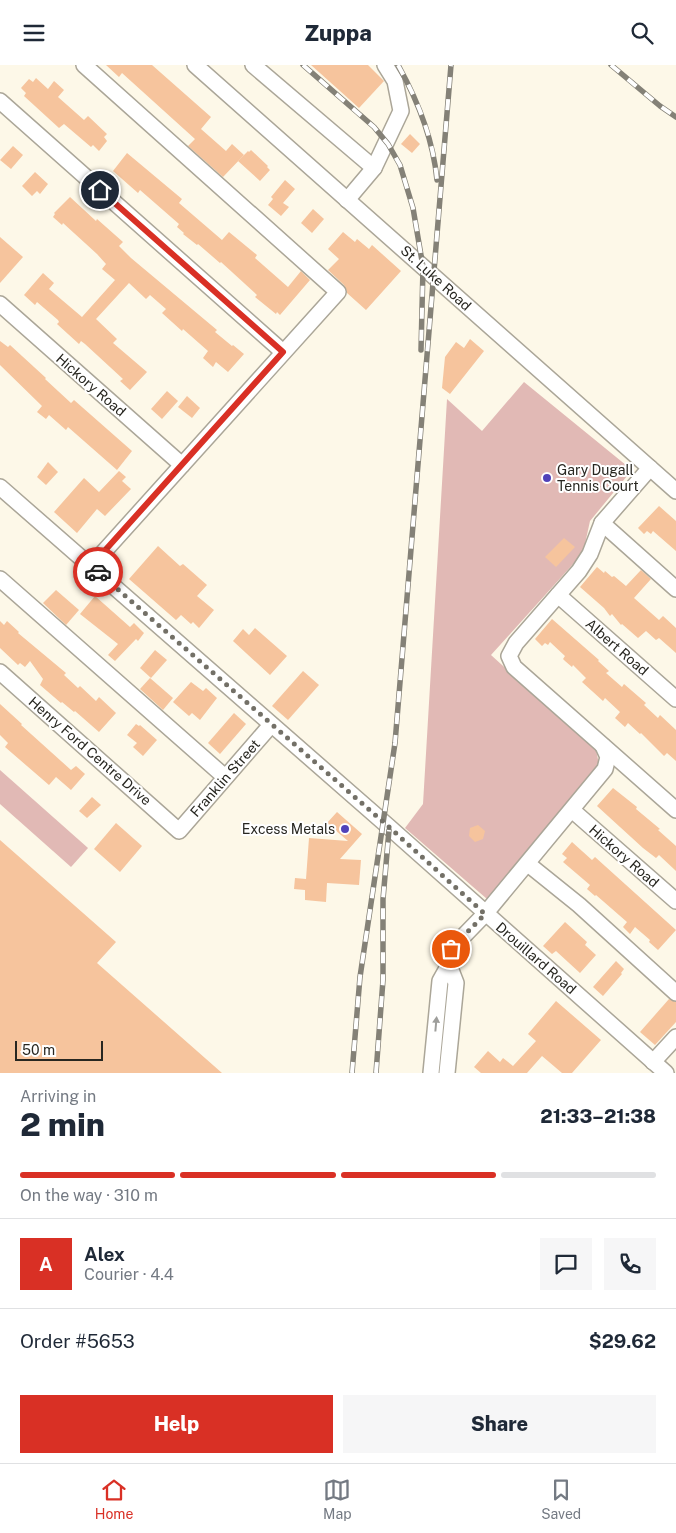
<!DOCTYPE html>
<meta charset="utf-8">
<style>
body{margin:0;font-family:"Public Sans",sans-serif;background:#f6f6f7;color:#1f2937;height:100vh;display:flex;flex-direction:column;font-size:19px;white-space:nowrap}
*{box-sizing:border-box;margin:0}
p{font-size:16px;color:#747a83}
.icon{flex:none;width:28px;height:28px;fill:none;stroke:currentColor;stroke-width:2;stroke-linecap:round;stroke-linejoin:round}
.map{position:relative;height:1008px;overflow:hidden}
.side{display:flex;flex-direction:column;background:#fff;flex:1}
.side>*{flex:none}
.scale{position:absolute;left:15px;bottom:12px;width:88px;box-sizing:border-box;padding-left:5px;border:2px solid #282721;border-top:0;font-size:14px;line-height:18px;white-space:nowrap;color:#282721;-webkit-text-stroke:4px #fff;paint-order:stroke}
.pin{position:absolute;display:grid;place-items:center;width:42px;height:42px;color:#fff;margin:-21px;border:2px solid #fff;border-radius:50%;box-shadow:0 1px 5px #0007}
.courier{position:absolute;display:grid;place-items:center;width:50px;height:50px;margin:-25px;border:4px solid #d93025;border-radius:50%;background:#fff;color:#222;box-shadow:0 1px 6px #0007}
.head em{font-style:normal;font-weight:800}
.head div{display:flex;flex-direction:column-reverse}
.head{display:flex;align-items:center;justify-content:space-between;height:85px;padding:0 20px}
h1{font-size:32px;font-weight:800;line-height:38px}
.bar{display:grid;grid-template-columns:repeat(4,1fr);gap:8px 5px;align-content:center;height:60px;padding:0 20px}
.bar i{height:6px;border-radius:4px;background:#e0e1e3}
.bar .current{background:#d93025}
.bar p{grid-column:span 4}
.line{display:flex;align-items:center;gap:12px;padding:0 20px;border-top:1px solid #e0e1e3}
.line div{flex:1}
.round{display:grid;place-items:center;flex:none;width:52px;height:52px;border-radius:0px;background:#f6f6f7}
.primary-button{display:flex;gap:10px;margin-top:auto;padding:10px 20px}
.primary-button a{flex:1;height:58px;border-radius:0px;background:#d93025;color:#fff;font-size:20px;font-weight:800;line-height:58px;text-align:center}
.primary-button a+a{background:#f6f6f7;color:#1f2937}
header{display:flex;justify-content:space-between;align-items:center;height:65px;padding:0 20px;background:#fff;font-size:22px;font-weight:800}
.tab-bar{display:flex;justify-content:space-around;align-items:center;height:70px;border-top:1px solid #e0e1e3;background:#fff;font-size:14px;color:#747a83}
.tab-bar a{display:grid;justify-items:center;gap:2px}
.tab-bar .current{color:#d93025}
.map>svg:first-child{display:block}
</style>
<header><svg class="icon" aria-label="menu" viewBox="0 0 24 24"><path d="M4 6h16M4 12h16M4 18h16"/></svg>Zuppa<svg class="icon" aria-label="search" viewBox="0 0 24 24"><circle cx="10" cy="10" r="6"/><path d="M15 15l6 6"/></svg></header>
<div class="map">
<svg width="676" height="1008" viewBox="0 0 676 1008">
<rect width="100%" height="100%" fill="#fdf8e8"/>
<!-- green -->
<g fill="#e1b9b5">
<path d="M524,317L632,405L590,456L583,488L491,590L596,685L599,699L487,834L405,763L423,739L447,334L482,366Z"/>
<path d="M0,705L88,783L71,802L0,739Z"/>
</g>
<!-- building -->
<g fill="#f6c49d">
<path d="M106,0H152L211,52L201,64L226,86L232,79L244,90L223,112L188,81L195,74L122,8L119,12Z"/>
<path d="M311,0H368L384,16L359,43Z"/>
<path d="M36,13L48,24L54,16L64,25L58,32L84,55L88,51L107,69L104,72L107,76L99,86L93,80L91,82L64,59L59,63L24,31L26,28L21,23L29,14L33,17Z"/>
<path d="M410,69L420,79L412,88L401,79Z"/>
<path d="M13,81L23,90L11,104L0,95Z"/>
<path d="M251,85L268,101L267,102L270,105L260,116L238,96L248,86L249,87Z"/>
<path d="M127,88L182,134L179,138L222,175L229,167L257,190L255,193L288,222L301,206L310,215L280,250L277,247L276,249L255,232L257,230L221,197L220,198L198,179L197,180L183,169L184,168L177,162L179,159L140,125L138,128L113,106Z"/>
<path d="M35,107L48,119L40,129L37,126L32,131L22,121Z"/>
<path d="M285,115L295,124L283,138L289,142L281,151L268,140L273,134L271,132Z"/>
<path d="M70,132L96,156L97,154L123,177L119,181L131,193L217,265L215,267L232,281L233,280L244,289L228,307L216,297L213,302L203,293L208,286L183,264L182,266L162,248L166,244L150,230L146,234L129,218L96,254L117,274L113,278L147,307L130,325L120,316L123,314L85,279L81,276L79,279L57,259L59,257L58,255L37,237L35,240L24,230L43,208L54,218L49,224L82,252L115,215L102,204L106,199L97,189L63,158L62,160L53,152L55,149L54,148Z"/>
<path d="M313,144L324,154L312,168L301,158Z"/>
<path d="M343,167L355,177L357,174L369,184L372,180L401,206L366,245L347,228L344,220L328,205L339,194L328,184Z"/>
<path d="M0,172L23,192L0,218Z"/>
<path d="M470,274L484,286L450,329L442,323L445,292L456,277L464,283Z"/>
<path d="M0,276L8,282L10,280L46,313L45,314L71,338L74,335L132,386L117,405L68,362L66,365L49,350L46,354L37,347L42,341L0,300Z"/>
<path d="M167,326L178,336L162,354L151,344Z"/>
<path d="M187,331L200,343L192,353L178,342Z"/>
<path d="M48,397L58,407L46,420L37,412Z"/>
<path d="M119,406L126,412L122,416L131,424L105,451L97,444L77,468L54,447L84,413L99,427Z"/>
<path d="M659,441L676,456V486L653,466L651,469L647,466L644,469L638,463Z"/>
<path d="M564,473L575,482L556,502L545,492Z"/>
<path d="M158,481L180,501L183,499L207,520L197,531L214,545L199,563L193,557L191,559L181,550L176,555L129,514Z"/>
<path d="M597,502L604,508L605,506L612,512L614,511L626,521L641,505L651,514L634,533L659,555L663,551L676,563V588L659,573L656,575L646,566L638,573L622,559L621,560L612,549L610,551L604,543L580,522Z"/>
<path d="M56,525L79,545L66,560L43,538Z"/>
<path d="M95,531L130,562L134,558L144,568L138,576L136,574L115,596L108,590L118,579L80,549Z"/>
<path d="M552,554L599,595L598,596L609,606L606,608L622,622L624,619L646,638L644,640L658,653L660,650L676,665V696L667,688L664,691L641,668L640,669L628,658L625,662L615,653L620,647L605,633L603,636L582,617L586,613L573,600L572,602L565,596L563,594L565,591L550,577L548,580L545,578L542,581L535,574Z"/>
<path d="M0,556L4,560L7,556L19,567L18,568L66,608L64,610L78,623L80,621L96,636L99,632L116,648L99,667L75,646L74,647L62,637L61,638L40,620L43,614L30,596L25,602L20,598L18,600L0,583Z"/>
<path d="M255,563L287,591L270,610L233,576L243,564L249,570Z"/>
<path d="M155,585L167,595L151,613L140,603Z"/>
<path d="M303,606L319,620L288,655L272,641Z"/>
<path d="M150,613L173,633L163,645L140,624Z"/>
<path d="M191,617L203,626L206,623L217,633L200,655L192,648L189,651L173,637Z"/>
<path d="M0,639L22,659L21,660L71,705L76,701L85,709L71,725L56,712L49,720L5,682L8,678L0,670Z"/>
<path d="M234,648L246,659L220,689L208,678Z"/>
<path d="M136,659L139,661L140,660L157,675L143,691L133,682L137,678L127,670Z"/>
<path d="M613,723L637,742L636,744L660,764L658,765L676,781V806L659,790L656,793L643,783L597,741Z"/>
<path d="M92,732L101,740L87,753L79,746Z"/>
<path d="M337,747L362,769L340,794L361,795L359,820L327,818L326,837L305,835V825L294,824L295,813L306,814L309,773L348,776L327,758Z"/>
<path d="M116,758L142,781L120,807L94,784Z"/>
<path d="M478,760L485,766L483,774L475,777L469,771L470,763Z"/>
<path d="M0,775L116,877L97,898L222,1008H0Z"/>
<path d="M572,777L592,795L595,792L676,865L658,885L649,877L650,875L635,862L630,869L623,862L627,857L596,830L595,831L587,824L590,820L563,797L567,793L562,789Z"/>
<path d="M565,857L587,877L585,880L596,890L580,908L556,886L552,889L543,881Z"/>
<path d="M616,896L624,904L621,908L622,909L603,931L593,922Z"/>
<path d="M669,934L676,937V957L655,980L640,967Z"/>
<path d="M556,936L601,975L572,1008H562L542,991L527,1008H481L474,1002L488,986L500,997L503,993L513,1001L536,976L528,969Z"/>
</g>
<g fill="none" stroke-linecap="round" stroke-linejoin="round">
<!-- minor casing -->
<g stroke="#aba698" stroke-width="18">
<g id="minor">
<path d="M84,0L338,227L91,501"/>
<path d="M195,0L676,426"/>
<path d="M253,0L374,103"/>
<path d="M0,36L283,287"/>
<path d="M347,135L374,103L401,46L395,16L385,0"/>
<path d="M0,239L182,400"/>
<path d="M650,403L602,458L590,489L579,506L516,578L509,591L514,602L676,745"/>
<path d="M0,422L389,762L666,1008"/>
<path d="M602,458L676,524"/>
<path d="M0,514L225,712"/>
<path d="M558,530L676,634"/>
<path d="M0,607L179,766L271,660"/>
<path d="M572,745L676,836"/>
<path d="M528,799L579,840L676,928"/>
<path d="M653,997L676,972"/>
<path d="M431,1008L440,916L449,900L451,884L485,849L605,704L608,692L603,681"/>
<path d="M447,1008L456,918L449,900"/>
</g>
</g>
<!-- minor -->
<use href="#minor" stroke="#fff" stroke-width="15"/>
<!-- rail casing -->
<g stroke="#848177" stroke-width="5.5">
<g id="rail">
<path d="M303,0L374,62L388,79L400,100L413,143L423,202L421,285"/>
<path d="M398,0C418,36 433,73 437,115"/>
<path d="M611,0L660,41L676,52"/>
<path d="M352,1008L360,912L395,678L451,0"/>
<path d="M376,1008L383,915V834L389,765"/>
</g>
</g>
<!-- rail -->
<use href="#rail" stroke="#fff" stroke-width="4" stroke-dasharray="11" stroke-linecap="butt"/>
</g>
<!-- one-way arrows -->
<defs><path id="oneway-solid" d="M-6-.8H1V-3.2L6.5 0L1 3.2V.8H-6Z" transform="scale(1.25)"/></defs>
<use fill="#9e9e9b" href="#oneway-solid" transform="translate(436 959) rotate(-85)"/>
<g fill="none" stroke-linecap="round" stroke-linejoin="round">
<!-- done -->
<path stroke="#737067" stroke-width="5" stroke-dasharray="0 9" d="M98,507L389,762L485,849L451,884"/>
<!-- route -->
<path stroke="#d93025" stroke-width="6" d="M98,507L91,501L283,287L100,125"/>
</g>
<!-- markers -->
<g fill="#5042b9" stroke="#fff" stroke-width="2">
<circle cx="547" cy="413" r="5"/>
<circle cx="345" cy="764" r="5"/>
</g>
<g text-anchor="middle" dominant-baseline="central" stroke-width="4" stroke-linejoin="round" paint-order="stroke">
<!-- street labels -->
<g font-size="14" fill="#282721" stroke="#fff">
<text transform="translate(436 213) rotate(42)">St. Luke Road</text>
<text transform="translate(91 320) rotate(41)">Hickory Road</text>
<text transform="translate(617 582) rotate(41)">Albert Road</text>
<text transform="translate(90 686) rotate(41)">Henry Ford Centre Drive</text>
<text transform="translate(225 713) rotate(-49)">Franklin Street</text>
<text transform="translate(624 791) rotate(41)">Hickory Road</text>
<text transform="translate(536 893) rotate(41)">Drouillard Road</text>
</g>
<!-- poi labels -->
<g font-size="14" fill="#282721" stroke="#fff" text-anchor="start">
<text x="557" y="405">Gary Dugall<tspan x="557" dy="16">Tennis Court</tspan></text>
<text x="335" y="764" text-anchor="end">Excess Metals</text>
</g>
</g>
</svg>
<div class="scale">50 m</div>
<div class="pin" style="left:451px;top:884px;background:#ea580c"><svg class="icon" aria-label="bag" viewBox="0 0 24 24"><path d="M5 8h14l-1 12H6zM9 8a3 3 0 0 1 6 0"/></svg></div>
<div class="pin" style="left:100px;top:125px;background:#1f2937"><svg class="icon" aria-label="home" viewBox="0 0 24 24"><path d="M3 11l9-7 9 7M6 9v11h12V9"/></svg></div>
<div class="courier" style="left:98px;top:507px"><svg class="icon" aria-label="car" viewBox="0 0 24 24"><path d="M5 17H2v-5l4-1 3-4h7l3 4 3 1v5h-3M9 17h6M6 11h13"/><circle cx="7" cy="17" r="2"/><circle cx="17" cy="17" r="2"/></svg></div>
</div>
<section class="side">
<div class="head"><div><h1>2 min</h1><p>Arriving in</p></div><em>21:33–21:38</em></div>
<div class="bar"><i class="current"></i><i class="current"></i><i class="current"></i><i></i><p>On the way · 310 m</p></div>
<div class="line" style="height:90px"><b class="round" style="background:#d93025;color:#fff">A</b><div><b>Alex</b><p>Courier · 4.4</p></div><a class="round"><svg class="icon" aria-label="chat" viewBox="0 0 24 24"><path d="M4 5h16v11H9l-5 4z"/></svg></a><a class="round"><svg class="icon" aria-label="phone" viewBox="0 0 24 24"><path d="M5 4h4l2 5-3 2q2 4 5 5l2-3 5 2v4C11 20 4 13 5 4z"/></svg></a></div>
<div class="line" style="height:65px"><div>Order #5653</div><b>$29.62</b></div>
<div class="primary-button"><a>Help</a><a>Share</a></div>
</section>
<nav class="tab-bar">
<a class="current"><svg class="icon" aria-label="home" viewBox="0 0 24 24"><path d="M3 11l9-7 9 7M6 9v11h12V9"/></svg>Home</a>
<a><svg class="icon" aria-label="map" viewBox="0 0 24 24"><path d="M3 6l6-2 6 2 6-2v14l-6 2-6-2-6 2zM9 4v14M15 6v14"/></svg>Map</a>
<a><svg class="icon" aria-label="saved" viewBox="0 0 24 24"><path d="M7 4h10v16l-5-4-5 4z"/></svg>Saved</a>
</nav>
